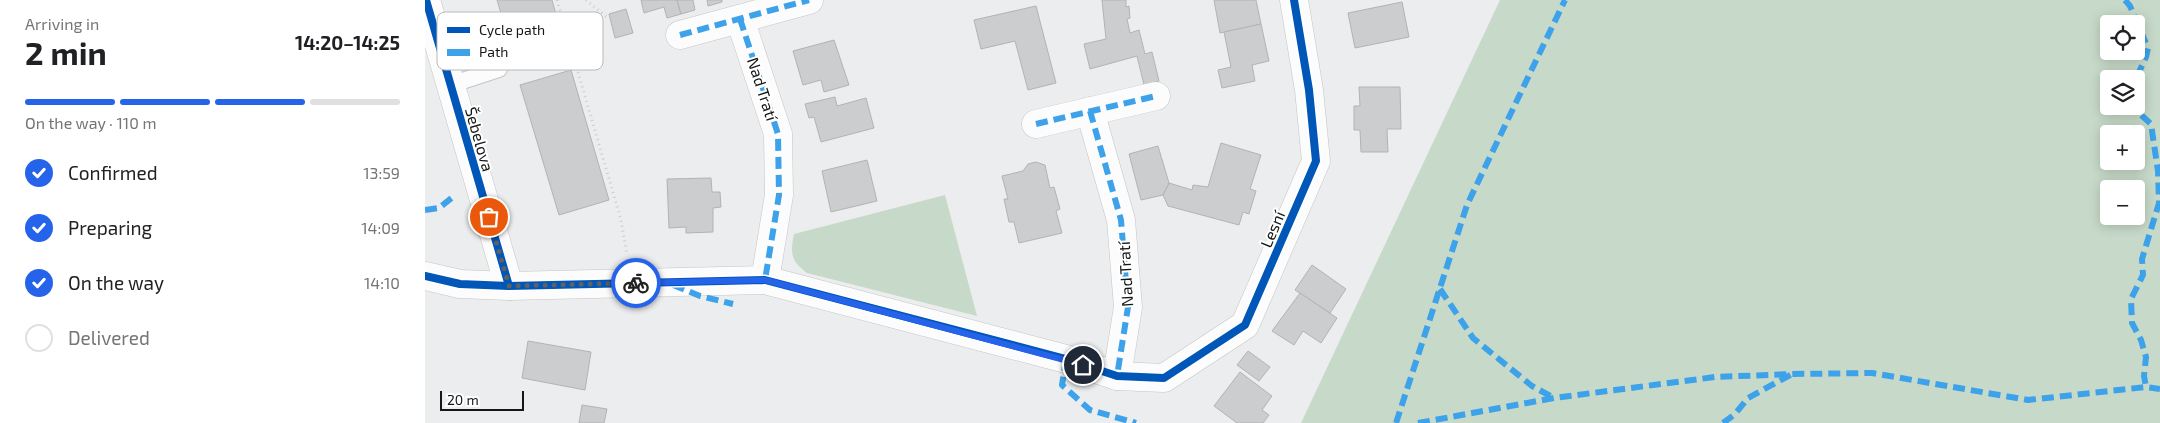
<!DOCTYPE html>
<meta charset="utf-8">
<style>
body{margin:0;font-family:"Exo 2",sans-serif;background:#f2f2f2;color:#202124;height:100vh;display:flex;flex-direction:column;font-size:19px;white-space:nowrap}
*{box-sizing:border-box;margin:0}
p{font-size:16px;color:#757577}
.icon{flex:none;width:28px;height:28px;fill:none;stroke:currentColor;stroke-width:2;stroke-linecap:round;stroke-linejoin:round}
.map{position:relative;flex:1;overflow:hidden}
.drawer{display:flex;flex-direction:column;background:#fff;width:425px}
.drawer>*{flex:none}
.controls{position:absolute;left:1675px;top:15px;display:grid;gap:10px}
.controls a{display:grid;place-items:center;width:45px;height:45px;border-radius:5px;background:#fff;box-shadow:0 2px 12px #0003;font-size:25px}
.scale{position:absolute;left:15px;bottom:12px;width:84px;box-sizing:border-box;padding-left:5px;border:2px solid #151616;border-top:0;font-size:14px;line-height:18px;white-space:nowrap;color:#151616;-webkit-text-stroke:4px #fff;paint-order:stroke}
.pin{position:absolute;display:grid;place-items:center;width:42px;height:42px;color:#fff;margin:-21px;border:2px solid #fff;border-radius:50%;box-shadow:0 1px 5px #0007}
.courier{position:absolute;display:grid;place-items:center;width:50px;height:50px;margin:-25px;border:4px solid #2563eb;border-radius:50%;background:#fff;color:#222;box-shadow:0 1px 6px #0007}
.summary em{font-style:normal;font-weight:700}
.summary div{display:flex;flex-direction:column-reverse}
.summary{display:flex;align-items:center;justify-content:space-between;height:85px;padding:0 25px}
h1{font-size:32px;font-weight:700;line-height:38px}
.bar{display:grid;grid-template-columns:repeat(4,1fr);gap:8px 5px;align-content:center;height:60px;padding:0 25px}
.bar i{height:6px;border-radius:4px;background:#e0e0e0}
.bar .current{background:#2563eb}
.bar p{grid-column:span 4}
ol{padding:0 25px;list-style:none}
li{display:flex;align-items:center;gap:15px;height:55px}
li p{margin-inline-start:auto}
li .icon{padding:5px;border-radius:50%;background:#2563eb;color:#fff;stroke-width:4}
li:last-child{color:#757577}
li i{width:28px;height:28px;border:2px solid #e0e0e0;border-radius:50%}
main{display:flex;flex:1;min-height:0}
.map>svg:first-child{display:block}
</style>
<main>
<section class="drawer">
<div class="summary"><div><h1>2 min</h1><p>Arriving in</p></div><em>14:20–14:25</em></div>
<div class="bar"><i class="current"></i><i class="current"></i><i class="current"></i><i></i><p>On the way · 110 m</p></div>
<ol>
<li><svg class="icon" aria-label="check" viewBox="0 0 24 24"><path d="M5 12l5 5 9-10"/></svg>Confirmed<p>13:59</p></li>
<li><svg class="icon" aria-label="check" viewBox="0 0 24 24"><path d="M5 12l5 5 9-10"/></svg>Preparing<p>14:09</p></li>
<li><svg class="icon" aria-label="check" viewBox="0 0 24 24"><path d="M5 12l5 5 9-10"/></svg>On the way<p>14:10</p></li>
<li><i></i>Delivered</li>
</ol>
</section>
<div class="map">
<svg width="1735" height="423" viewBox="0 0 1735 423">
<rect width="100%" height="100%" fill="#ecedee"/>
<!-- green -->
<g fill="#c7dac9" fill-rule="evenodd">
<path d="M1075,0H1735V423H876ZM1684,24H1711V51H1684ZM1684,79H1711V106H1684ZM1684,134H1711V161H1684ZM1684,189H1711V216H1684Z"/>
<path d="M520,195L552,316L382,273C366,261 365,254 369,234Z"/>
</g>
<!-- building -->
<g fill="#cccdce" stroke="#b2b3b4">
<path d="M72,0H127L134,25L84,40Z"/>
<path d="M216,0H252L256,14L242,18L239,7L219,13Z"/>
<path d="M252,0H268L270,10L256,14Z"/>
<path d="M282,0H297V2L283,6Z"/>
<path d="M677,0H701V7L704,6L705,18L702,19L705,33L714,30L720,54L727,52L734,81L719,85L712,56L665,69L659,44L681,39Z"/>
<path d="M789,0H831L836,24L795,33Z"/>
<path d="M977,2L984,37L930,48L923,13Z"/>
<path d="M611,6L631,83L603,90L590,41L556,49L549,20Z"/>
<path d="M201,9L208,33L190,38L184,14Z"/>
<path d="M836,24L844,61L827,65L830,81L797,88L793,70L806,67L799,32Z"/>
<path d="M409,40L424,85L399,92L396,80L378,85L368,51Z"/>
<path d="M146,70L184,200L134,215L95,85Z"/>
<path d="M934,87H975L976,129H962L963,152H936L935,130H929V106H935Z"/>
<path d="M410,97L412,106L441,98L449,128L396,142L389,117L384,118L380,104Z"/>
<path d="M796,143L836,155L825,189L831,191L824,214L818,212L814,225L743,206L738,195L744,183L767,190L768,185L783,187Z"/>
<path d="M733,146L744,183L738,195L716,200L704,154Z"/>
<path d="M442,160L452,201L406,212L397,171Z"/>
<path d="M611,162L620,165L625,188L629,187L635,209L631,211L637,233L594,243L589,222H584L579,199H583L577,176L598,171L603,164Z"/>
<path d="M286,178L287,192H295L296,207L288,208V232L261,233V227L244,228L242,179Z"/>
<path d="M887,265L921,289L905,313L870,290Z"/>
<path d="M875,293L912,318L896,343L878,331L869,345L847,331Z"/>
<path d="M103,341L166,352L160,390L97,378Z"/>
<path d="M823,351L845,367L834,381L812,365Z"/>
<path d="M815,372L847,396L837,410L844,415L838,423H812L789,406Z"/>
<path d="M157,405L182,409L179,423H154Z"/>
</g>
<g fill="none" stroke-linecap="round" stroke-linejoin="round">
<!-- service casing -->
<g stroke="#c4c5c6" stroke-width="18">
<path id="service" d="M25,85L74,69"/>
</g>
<!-- minor casing -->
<g stroke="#c4c5c6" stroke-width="29">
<g id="minor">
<path d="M1,0L84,286"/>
<path d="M315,19L353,134L354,195L340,280"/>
<path d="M255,35L384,0"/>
<path d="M665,111L696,220L703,307L692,376"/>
<path d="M611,124L731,96"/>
<path d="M0,276L35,284L84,286L340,280L641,359L692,376L739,378L820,325L891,161L884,90L869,0"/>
</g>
</g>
<!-- path -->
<g stroke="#cccccd" stroke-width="3" stroke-dasharray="1 4" stroke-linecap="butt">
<path d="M132,0L196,220L202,255"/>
<path d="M161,0L183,18"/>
</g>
<!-- service -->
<use href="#service" stroke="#fcfcfc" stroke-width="16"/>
<!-- minor -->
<use href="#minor" stroke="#fcfcfc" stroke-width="28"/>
<!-- quiet -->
<g stroke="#3da2ea" stroke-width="6" stroke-dasharray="12 6" stroke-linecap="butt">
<path d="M1700,0L1705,6L1723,48L1721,57L1714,72L1706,79"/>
<path d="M315,19L353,134L354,195L340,280"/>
<path d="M255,35L384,0"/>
<path d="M1701,106L1714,113L1726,124L1733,171L1734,203L1717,259L1718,275L1706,299L1707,323L1716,340L1721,357L1719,376L1721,387"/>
<path d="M665,111L696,220L703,307L692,376"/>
<path d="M611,124L731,96"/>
<path d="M0,210L14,208L29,196"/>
<path d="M248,285L275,296L308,304"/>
<path d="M1015,289L1048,338L1107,386L1129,398"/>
<path d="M641,359L637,385L665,410L711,423"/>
<path d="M971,423L1042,205L1140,0"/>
<path d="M993,423L1129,398L1290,377L1368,374L1447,373L1603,400L1721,387L1735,389"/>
<path d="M1298,423L1310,414L1323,398L1367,374"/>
</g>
<!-- cycleway casing -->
<g stroke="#fff" stroke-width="11">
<g id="cycleway">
<path d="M1,0L84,286"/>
<path d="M0,276L35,284L84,286L340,280L641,359L692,376L739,378L820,325L891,161L884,90L869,0"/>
</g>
</g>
<!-- cycleway -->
<use href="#cycleway" stroke="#0057b8" stroke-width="8"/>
</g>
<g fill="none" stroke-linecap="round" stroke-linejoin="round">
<!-- done -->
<path stroke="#606162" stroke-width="5" stroke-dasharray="0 9" d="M64,217L84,286L211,283"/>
<!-- route -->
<path stroke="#2563eb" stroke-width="6" d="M211,283L340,280L658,365"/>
</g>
<g text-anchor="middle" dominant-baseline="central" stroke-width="4" stroke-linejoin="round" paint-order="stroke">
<!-- street labels -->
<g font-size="16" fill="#151616" stroke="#fff">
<text transform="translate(338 89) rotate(72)">Nad Tratí</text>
<text transform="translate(55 139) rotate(74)">Šebelova</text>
<text transform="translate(847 229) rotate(-67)">Lesní</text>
<text transform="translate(700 274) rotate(-93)">Nad Tratí</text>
</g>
</g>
<!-- legend -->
<rect x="12" y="12" width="166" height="58" rx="8" fill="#fff" stroke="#b9b9b9" stroke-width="1"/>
<rect x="22" y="27" width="23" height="6" fill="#0057b8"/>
<rect x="22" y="49" width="23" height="7" fill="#3da2ea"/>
<g font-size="14" fill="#151616">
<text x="54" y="35">Cycle path</text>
<text x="54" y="57">Path</text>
</g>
</svg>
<div class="controls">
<a><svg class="icon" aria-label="locate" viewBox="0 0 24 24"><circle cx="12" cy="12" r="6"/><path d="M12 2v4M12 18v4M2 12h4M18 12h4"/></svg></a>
<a><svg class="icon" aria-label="layers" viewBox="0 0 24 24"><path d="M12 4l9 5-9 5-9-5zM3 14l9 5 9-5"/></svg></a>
<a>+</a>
<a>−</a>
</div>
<div class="scale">20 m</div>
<div class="pin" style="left:64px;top:217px;background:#ea580c"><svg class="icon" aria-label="bag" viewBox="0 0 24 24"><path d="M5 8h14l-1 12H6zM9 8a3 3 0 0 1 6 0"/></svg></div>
<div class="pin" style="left:658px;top:365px;background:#1f2937"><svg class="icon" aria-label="home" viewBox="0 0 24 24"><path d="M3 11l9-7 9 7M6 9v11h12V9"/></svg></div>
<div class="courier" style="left:211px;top:283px"><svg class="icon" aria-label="bike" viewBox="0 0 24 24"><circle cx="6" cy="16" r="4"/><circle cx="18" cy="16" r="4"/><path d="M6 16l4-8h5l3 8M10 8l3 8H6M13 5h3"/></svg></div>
</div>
</main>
